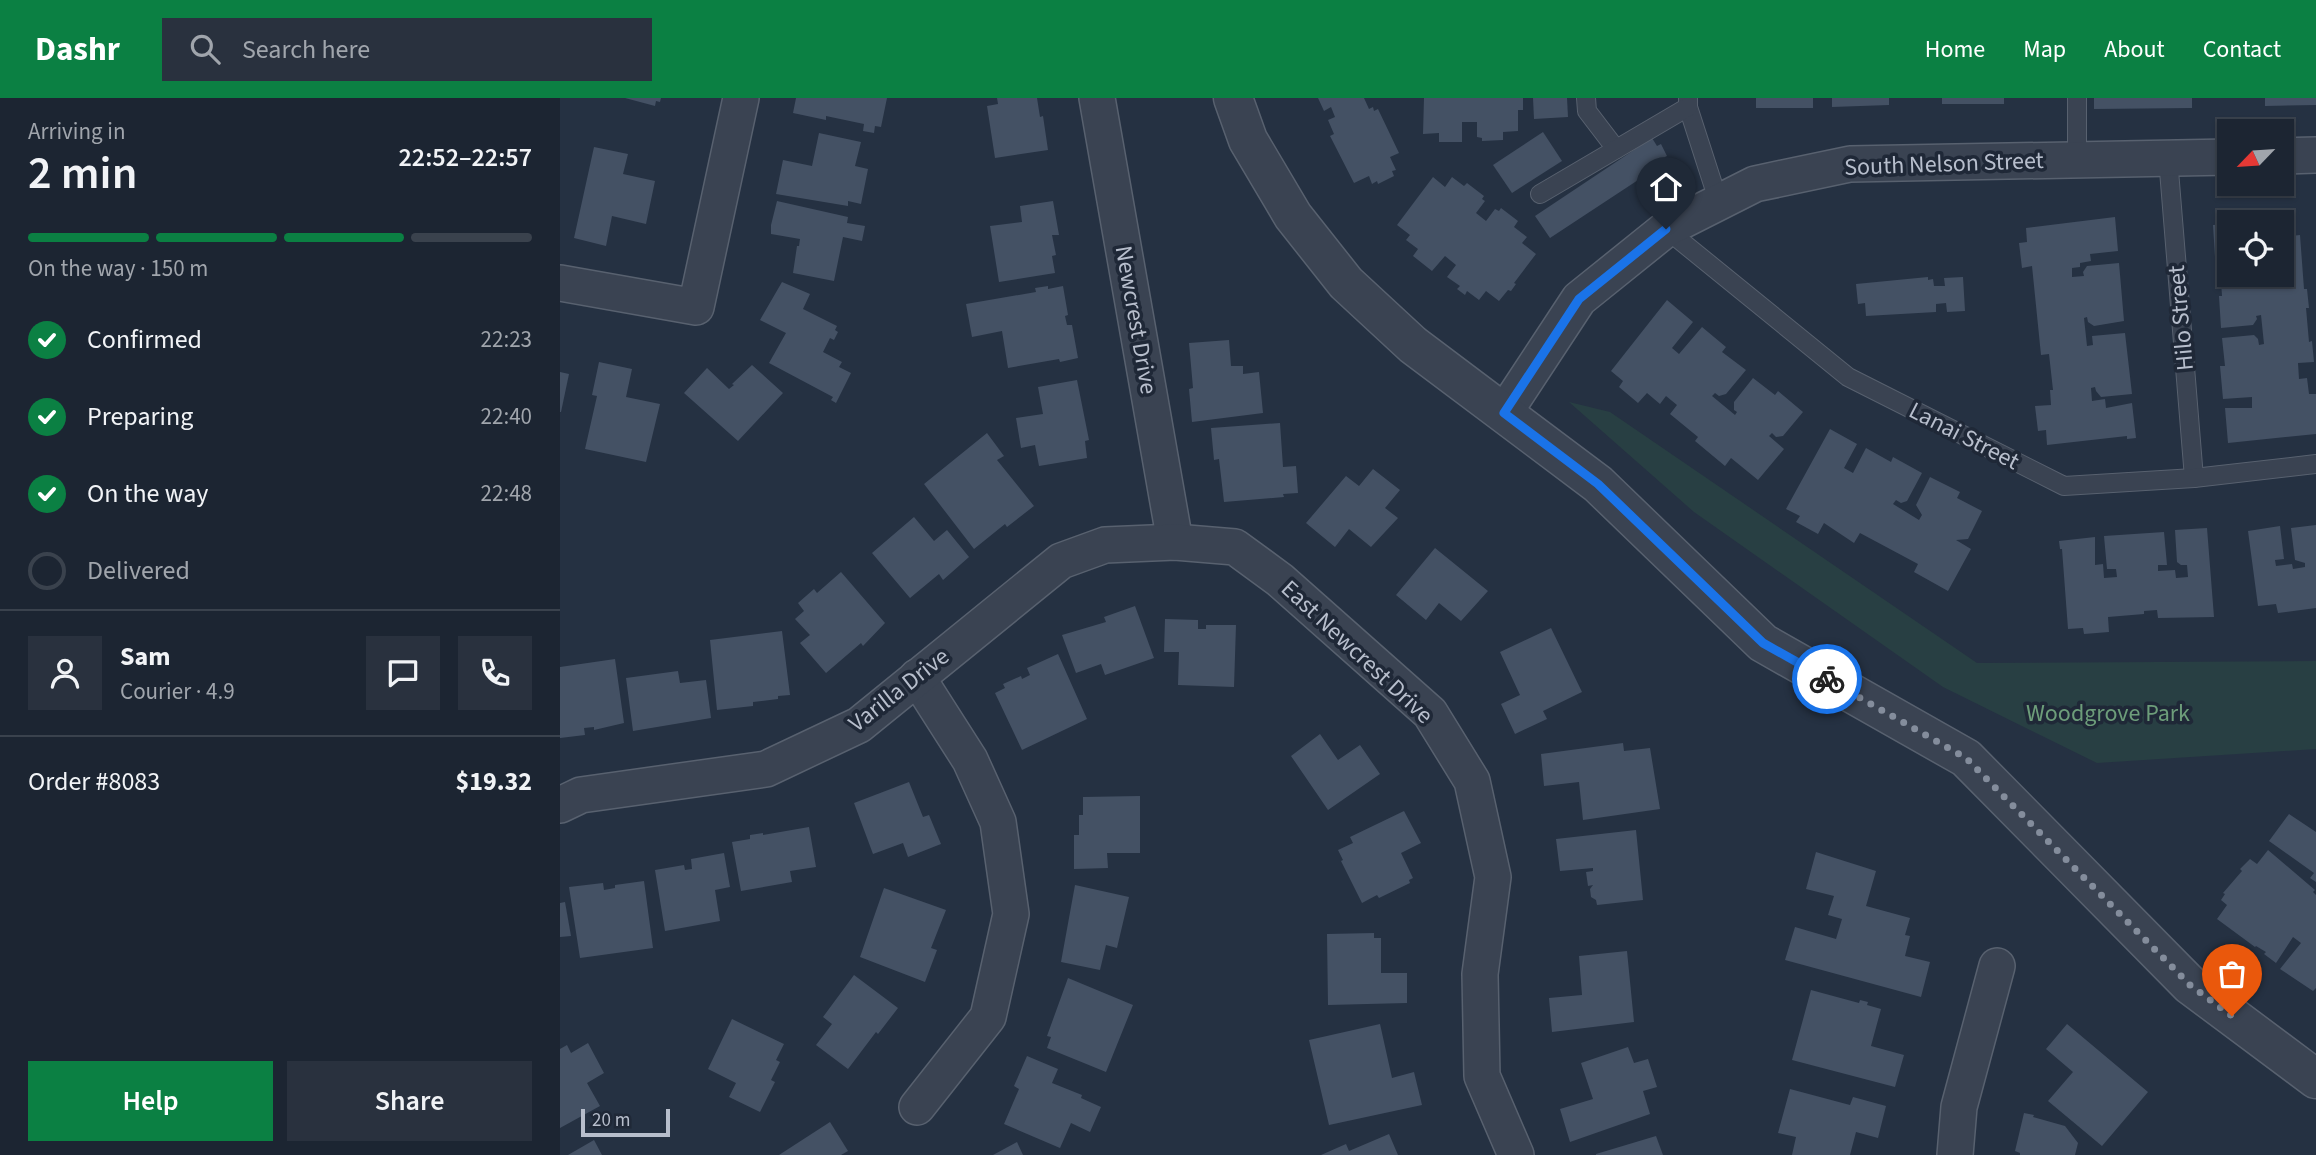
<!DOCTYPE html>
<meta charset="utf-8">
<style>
body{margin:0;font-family:"Source Sans 3",sans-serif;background:#29313e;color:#f1f3f6;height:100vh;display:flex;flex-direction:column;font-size:26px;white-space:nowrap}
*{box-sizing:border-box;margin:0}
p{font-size:23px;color:#a0a5ac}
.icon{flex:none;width:38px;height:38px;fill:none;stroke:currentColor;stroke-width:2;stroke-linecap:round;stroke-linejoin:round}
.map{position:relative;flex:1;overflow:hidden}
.drawer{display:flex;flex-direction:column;background:#1c2532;width:560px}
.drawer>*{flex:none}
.needle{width:46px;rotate:245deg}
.controls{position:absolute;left:1657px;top:21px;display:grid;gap:14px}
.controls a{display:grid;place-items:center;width:77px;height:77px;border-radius:0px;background:#1c2532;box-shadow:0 2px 5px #0004,0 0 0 2px #3a424d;font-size:35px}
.scale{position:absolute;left:21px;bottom:18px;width:89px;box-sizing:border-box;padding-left:7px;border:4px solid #b7becc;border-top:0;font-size:19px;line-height:24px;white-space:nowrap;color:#b7becc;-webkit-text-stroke:5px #1f2837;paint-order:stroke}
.pin{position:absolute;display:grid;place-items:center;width:60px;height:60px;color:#fff;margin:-72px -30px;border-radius:50% 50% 50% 0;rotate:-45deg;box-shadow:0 0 7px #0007}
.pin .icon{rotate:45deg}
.courier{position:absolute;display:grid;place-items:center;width:70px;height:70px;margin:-35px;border:5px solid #1a73e8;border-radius:50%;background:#fff;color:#222;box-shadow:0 2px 9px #0007}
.summary em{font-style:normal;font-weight:600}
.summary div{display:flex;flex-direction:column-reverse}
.summary{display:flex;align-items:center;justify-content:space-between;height:119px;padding:0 28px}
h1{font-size:46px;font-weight:600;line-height:52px}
.bar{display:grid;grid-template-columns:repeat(4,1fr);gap:10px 7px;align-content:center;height:84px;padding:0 28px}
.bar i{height:9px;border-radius:5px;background:#3a424d}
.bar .selected{background:#0b8043}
.bar p{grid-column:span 4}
.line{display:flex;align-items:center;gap:18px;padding:0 28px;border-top:2px solid #3a424d}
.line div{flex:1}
.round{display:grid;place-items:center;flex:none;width:74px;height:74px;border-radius:0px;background:#29313e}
ol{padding:0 28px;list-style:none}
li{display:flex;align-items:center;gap:21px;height:77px}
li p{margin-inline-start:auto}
li .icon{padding:7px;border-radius:50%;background:#0b8043;color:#fff;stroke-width:4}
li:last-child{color:#a0a5ac}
li i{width:38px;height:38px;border:4px solid #3a424d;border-radius:50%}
.cta{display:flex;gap:14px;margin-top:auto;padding:14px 28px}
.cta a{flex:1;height:80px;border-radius:0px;background:#0b8043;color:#fff;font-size:28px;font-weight:600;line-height:80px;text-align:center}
.cta a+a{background:#29313e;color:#f1f3f6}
header{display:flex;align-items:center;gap:42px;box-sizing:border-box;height:98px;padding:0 35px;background:#0b8043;color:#fff}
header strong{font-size:33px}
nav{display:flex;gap:38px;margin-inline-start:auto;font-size:24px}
.search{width:490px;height:63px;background:#29313e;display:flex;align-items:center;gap:18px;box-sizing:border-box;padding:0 24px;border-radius:0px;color:#a0a5ac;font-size:26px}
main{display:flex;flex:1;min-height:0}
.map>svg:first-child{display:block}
</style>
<header>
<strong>Dashr</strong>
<div class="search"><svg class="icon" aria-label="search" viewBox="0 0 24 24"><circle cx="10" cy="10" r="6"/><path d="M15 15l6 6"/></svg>Search here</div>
<nav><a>Home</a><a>Map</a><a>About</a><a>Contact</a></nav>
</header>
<main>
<section class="drawer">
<div class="summary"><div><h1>2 min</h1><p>Arriving in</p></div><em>22:52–22:57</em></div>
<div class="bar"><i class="selected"></i><i class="selected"></i><i class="selected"></i><i></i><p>On the way · 150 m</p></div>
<ol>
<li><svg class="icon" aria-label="check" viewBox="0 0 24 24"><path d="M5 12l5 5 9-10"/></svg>Confirmed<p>22:23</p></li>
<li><svg class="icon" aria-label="check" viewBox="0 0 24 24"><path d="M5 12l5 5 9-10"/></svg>Preparing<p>22:40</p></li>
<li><svg class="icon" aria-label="check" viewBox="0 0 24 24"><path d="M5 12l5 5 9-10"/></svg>On the way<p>22:48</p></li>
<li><i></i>Delivered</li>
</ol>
<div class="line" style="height:126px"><a class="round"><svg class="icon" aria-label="person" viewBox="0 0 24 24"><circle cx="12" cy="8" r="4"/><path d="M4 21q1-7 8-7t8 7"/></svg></a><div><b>Sam</b><p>Courier · 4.9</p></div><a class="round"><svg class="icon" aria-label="chat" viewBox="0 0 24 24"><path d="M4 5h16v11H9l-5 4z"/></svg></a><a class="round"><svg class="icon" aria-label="phone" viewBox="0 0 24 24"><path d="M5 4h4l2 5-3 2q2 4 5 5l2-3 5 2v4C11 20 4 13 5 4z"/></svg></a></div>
<div class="line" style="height:91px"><div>Order #8083</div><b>$19.32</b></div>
<div class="cta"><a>Help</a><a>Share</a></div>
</section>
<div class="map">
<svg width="1756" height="1057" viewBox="0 0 1756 1057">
<rect width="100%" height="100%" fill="#253142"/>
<!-- green -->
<path fill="#283f43" d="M1009,304L1050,314L1417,565L1756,563V651L1537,665L1383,589L1134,414Z"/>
<!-- building -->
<g fill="#445164">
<path d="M65,0H101L100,4L96,3L95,8Z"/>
<path d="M236,0H327L321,29L315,28L314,35L303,33L304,26L266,18V22L233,15Z"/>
<path d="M437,0H477L480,19L483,18L488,52L435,60L427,8L438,6Z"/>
<path d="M758,0H804L809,11L813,9L814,13L818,11L839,55L830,59L836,72L832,73L834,78L818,86L817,83L812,86L809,78L794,85L770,38L774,36L768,22L775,19L771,9L764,13Z"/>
<path d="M864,0H963V12H958V33L943,34V42L922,43V40L917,39V24H902V44H879V35L863,36Z"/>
<path d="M973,0H1007L1008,19L974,21Z"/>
<rect x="1196" y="0" width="57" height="10"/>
<path d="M1272,0H1329V7L1272,9Z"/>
<rect x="1382" y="0" width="62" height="6"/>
<path d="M1534,0H1632V10L1534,11Z"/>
<path d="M1705,0H1756V7L1705,8Z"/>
<path d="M983,34L1002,63L952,95L933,67Z"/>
<path d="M259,35L301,44L295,68L308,71L301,106L288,103V108L216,96L223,62L252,68Z"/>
<path d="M1092,40L1097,48L1101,46L1107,58L1105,59L1107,63L990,140L975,118Z"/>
<path d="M34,49L68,56L63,76L95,83L86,126L52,118L46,148L14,140Z"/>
<path d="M873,79L885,89L892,79L904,88L907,85L924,98L922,101L925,103L916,115L926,123L935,111L939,113L941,110L958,123L954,129L967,139L962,145L976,156L954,185L956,186L951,193L948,192L939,203L926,193L919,202L907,193L905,197L897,191L900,188L887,179L896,167L885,158L872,173L853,158L858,151L846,142L850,137L837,127Z"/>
<path d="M217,103L288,119L287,125L305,128L302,143L283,139L274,183L233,175L237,148H239L240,141L211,136V127Z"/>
<path d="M493,103L499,137H492L496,157L492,158L495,175L439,184L430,128L462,124L460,108Z"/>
<path d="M1555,119L1558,153L1530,156L1531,163L1520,165V169L1512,170V179L1524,178L1523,174L1527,168L1559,165L1564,223L1534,228L1528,224L1527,219L1524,220L1527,248L1533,247L1532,238L1565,235L1572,296L1541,299L1536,293L1535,289L1531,290L1532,303L1545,301L1546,310L1572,305L1576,340L1567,341V338L1487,347L1486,332L1478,333L1475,308L1491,307L1490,292H1493L1489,256L1481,257L1472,168L1462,170L1459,145L1467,144L1466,130Z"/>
<path d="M1730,121L1731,138L1740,137L1744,191H1747L1749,210H1746L1749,244L1752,243L1754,264L1738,265L1739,281L1747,280L1749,296H1756V336L1668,345L1665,310H1692V299L1663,301L1660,268H1665L1662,240L1694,237L1698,241L1699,247L1704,246L1701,217L1696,218L1697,221L1693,227L1661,230L1659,198H1662L1660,168H1670V177H1722V124H1714V122Z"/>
<path d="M1670,126V158L1655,159L1653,127Z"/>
<path d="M1368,179V182L1373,181L1374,188H1385L1384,180L1403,179L1405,213L1387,214L1386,205L1376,206V214L1306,218L1305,205L1298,206L1296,186Z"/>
<path d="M222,184L250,196L243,211L277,228L275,232L278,234L274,242L270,240L263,254L282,264L279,269L291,275L276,305L271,302L273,299L209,265L226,235L200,222Z"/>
<path d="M488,188V191L503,188L508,217L505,218L507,227H512L518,260L500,264L499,261L448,270L442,233L412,239L406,206L476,194L475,190Z"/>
<path d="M1107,202L1133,224L1112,250L1119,256L1142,229L1166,249L1162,254L1186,272L1166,296L1159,298L1155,295L1152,298L1175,317L1177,314L1174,312V304L1193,280L1215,297L1218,293L1243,314L1223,338L1216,339L1212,335L1209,338L1224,351L1198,382L1171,360L1165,368L1135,343L1138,339L1110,316L1117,307L1106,298L1100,306L1087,295L1078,305L1059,289L1063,283L1051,273Z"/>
<path d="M669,242L671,268H683V276L699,274L703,315L632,324L629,291L633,290L629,245Z"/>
<path d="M39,264L72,271L66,299L100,306L86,364L25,351L37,298L32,297Z"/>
<path d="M192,267L223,295L178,343L124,295L147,270L169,291L174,287L172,286Z"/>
<path d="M0,274L9,276L1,314H0Z"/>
<path d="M517,282L529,342L525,343L527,360L479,368L475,347L461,350L456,320L483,316L478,289Z"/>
<path d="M720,325L723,369L736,368L738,395L723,396L724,399L664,404L659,361L654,362L651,330Z"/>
<path d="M1270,331L1297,346L1284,370L1293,375L1306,350L1331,364L1333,359L1362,375L1347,403L1341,405L1336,402L1333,406L1359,422L1362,417L1356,407L1370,379L1400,394L1397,400L1422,413L1408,441L1396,442L1411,451L1388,493L1354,474L1358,466L1300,435L1294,445L1264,425L1258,436L1236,424L1240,418L1226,411Z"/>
<path d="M427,335L444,358L437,362L474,408L447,429L445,426L414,451L364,386Z"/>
<path d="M813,371L840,392L825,410L838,420L811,449L789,431L775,449L746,425L786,378L799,388Z"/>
<path d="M354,419L374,443L387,432L409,459L383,482L379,476L350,500L312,455Z"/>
<path d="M1756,427V510L1718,515L1716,506L1698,508L1688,433L1720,428L1724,461L1715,462L1716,468L1732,466L1733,471L1745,469V465L1735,462L1731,430Z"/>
<path d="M1647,430L1654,519L1598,520L1597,512L1584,513V516L1548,519L1549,534L1524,536L1523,530L1508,531L1502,451H1500L1499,443L1535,439V467L1543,466L1544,480L1557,479L1556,471H1547L1544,438L1604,434L1607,467H1598V473L1615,472L1616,480L1628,479L1627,467H1621L1617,464L1615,432Z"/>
<path d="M875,450L928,493L901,523L879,505L866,522L836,497Z"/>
<path d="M281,474L325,525L303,548L301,545L266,575L240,545L250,537L235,521L244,513L238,505L254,491L257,495Z"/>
<path d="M575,508L594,560L545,577L541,566L516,575L502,537L546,524L544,519Z"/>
<path d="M605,521L638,522V531H646V527H676L674,589L618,587L619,554H604Z"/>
<path d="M991,530L1022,594L983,613L987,621L955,636L941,606L960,597L940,554Z"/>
<path d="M222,533L230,597L218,598V601L193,604V608L157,612L150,542Z"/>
<path d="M498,556L527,621L462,652L435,595L445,590L443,586L461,578L462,581L470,577L467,570Z"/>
<path d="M55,561L64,625L34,632V629L24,630L25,637L0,640V569Z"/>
<path d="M118,573L120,585L146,582L151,620L73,633L66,580Z"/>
<path d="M760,636L778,662L800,647L820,676L768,712L731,658Z"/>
<path d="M1063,645L1064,653L1090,650L1100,711L1023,722L1019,684L984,688L981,656Z"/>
<path d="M349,684L363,719L369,717L381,746L348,759L343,745L313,756L294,705Z"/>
<path d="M580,698V755H547L548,770L514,771V737H519V717H523V699Z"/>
<path d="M844,713L861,745L841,755L853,780L849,782L850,785L819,800L817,797L802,805L781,763L783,762L778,752L793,745L790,739Z"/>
<path d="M1729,716L1756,734V784L1750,780L1754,775L1709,743Z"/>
<path d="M249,729L256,769L230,773L232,784L181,793L172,744L190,741V737L203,735V737Z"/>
<path d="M1076,732L1083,802L1037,807L1036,802L1031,799L1030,791L1033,787L1028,788L1026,774L1033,773V770L1000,773L996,741Z"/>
<path d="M1708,752L1755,792L1753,794L1756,797V890L1753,893L1720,871L1741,845L1733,839L1716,865L1704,856L1706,854L1696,848L1695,849L1657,821L1667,807L1661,802L1665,796L1663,795L1682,773L1680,771L1690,761L1697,766Z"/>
<path d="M1256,754L1316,773L1306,808L1350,820L1345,837L1350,838L1345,858L1370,864L1361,899L1225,862L1235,829L1276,841L1282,821L1268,817L1274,798L1246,791Z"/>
<path d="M164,755L170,789L155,792L160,823L105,833L95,772L124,767L125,772L132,771L131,761Z"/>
<path d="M84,783L93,850L20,860L9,789L43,785L44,792L55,790V787Z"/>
<path d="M515,787L569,799L557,850L546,847L540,872L501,864Z"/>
<path d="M324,790L386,812L371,850L377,852L365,884L300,859Z"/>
<path d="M5,804L11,838L0,839V805Z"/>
<path d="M814,835V840H821V875H847V905L768,907L767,836Z"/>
<path d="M1067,853L1074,924L992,934L989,900L1022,897L1019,858Z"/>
<path d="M294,877L338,910L318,936L316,934L288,971L256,947L272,926L263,919Z"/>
<path d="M508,880L573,907L546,974L487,950L491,939L487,938Z"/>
<path d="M1251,892L1299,905L1300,902L1308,904L1307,907L1321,911L1311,948L1344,957L1335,989L1232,962Z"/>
<path d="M172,921L224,946L216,962L220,964L211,982L215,984L200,1014L169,999L176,985L148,971Z"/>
<path d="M820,926L832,980L854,974L862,1007L769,1027L749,942Z"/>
<path d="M1507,926L1588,994L1542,1048L1488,1003L1513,974L1486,951Z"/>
<path d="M28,945L44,975L27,985L40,1008L0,1030V951L7,947L11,955Z"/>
<path d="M1068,949L1074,965L1088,961L1097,989L1083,993L1090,1016L1010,1044L1000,1011L1033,1001L1021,965Z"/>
<path d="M467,958L498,971L492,985L522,997L521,1000L541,1009L530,1034L511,1025L500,1050L444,1026L459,991L454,988Z"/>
<path d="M1230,991L1290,1007L1293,999L1326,1008L1318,1040L1296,1034L1290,1057H1232L1236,1039L1218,1035Z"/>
<path d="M1464,1015L1474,1017L1473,1019L1505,1028L1518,1045L1515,1057H1460V1055L1455,1053Z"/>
<path d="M270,1024L288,1053L281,1057H219Z"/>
<path d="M829,1036L838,1057H761L786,1046L789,1053Z"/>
<path d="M1096,1038L1103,1057H1036V1056Z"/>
<path d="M34,1042L42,1057H8Z"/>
<path d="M457,1044L463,1057H433Z"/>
</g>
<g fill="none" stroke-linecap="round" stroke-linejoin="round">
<!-- service casing -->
<g stroke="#58616f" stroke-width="20">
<g id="service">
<path d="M1026,0L1027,13L1056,51"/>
<path d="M1128,0V9L1159,105"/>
<path d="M1517,0V62"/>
<path d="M1608,60L1634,380"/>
<path d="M980,96L1128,9"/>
<path d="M1106,131L1288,279L1504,388L1634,380L1756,366"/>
</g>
</g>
<!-- minor casing -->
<g stroke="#58616f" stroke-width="38">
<g id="minor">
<path d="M537,0L615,444"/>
<path d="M1722,58L1756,57"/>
<path d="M0,185L136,209L181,0"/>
<path d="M944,315L1019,201L1106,131L1195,86L1290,66L1670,59"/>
<path d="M357,579L410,662L438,724L451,816L428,919L357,1009"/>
<path d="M0,707L21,697L206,671L299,627L501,463L545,447L615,444L675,449L720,482L870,615L912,683L933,779L920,876L922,978L956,1057"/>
<path d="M1395,1057L1399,1009L1437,868"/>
</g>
</g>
<!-- tertiary casing -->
<g stroke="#58616f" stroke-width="41">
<path id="tertiary" d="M673,0L688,42L733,118L786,185L853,247L1038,386L1203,545L1406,660L1630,887L1756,981"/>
</g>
<!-- service -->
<use href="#service" stroke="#3a4352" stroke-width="18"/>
<!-- minor -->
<use href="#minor" stroke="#3a4352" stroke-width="35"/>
<!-- tertiary -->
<use href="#tertiary" stroke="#3a4352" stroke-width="38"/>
</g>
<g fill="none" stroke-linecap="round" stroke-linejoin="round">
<!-- done -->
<path stroke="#848d9c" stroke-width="7" stroke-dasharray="0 12.6" d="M1267,581L1406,660L1630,887L1672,918"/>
<!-- route -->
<path stroke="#1a73e8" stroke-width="9" d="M1106,131L1019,201L944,315L1038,386L1203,545L1267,581"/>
</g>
<g text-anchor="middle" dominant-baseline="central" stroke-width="7" stroke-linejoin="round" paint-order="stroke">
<!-- street labels -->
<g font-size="24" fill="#b7becc" stroke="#1f2837">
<text transform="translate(1384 66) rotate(-2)">South Nelson Street</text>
<text transform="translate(1621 220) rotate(-95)">Hilo Street</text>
<text transform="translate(576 222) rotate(80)">Newcrest Drive</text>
<text transform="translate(1404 338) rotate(27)">Lanai Street</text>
<text transform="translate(797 554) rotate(43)">East Newcrest Drive</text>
<text transform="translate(339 592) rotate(-38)">Varilla Drive</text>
</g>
<!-- park labels -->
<g font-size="24" fill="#6d9d7a" stroke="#1f2837">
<text x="1548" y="615">Woodgrove Park</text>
</g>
</g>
</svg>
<div class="controls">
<a><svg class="needle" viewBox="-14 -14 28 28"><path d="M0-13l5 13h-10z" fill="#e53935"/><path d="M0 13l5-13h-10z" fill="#a0a5ac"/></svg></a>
<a><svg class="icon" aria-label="locate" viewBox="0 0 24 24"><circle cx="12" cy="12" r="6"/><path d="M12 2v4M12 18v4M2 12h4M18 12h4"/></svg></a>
</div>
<div class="scale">20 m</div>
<div class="pin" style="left:1672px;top:918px;background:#ea580c"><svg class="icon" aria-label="bag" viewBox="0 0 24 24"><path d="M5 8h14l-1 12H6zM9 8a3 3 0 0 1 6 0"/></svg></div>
<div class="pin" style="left:1106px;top:131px;background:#1f2937"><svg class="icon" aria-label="home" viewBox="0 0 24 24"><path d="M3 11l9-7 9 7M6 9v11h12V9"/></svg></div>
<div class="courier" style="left:1267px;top:581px"><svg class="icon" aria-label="bike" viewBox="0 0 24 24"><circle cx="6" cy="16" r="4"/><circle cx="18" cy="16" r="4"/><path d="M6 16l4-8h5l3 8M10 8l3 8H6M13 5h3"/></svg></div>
</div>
</main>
